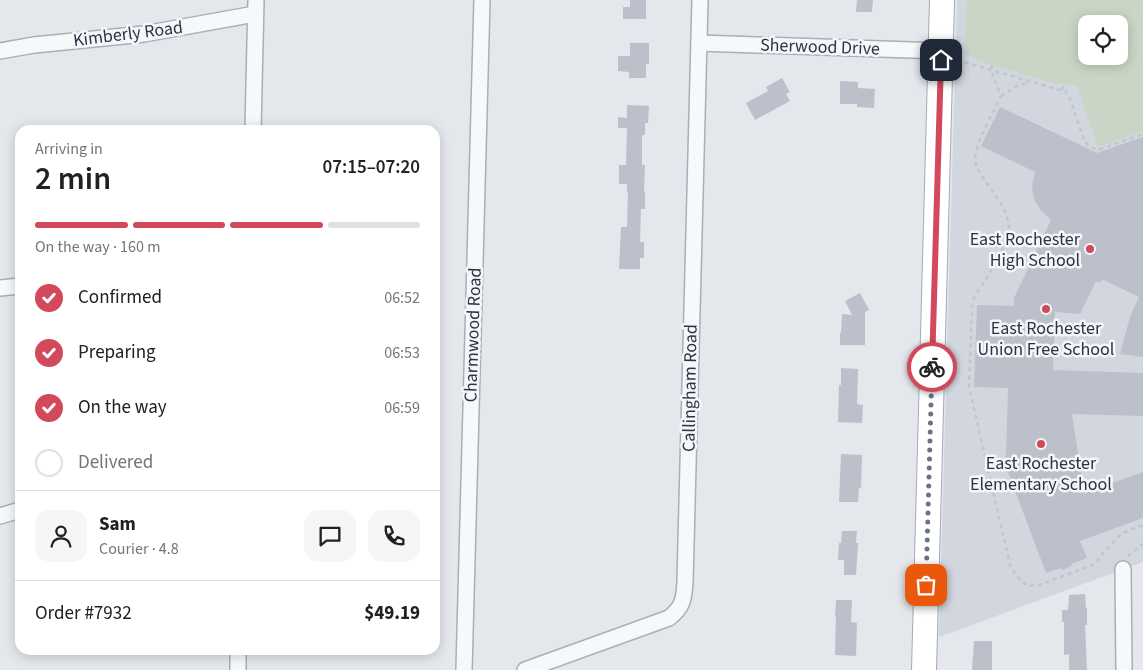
<!DOCTYPE html>
<meta charset="utf-8">
<style>
body{margin:0;font-family:"Source Sans 3",sans-serif;background:#f6f6f6;color:#202124;height:100vh;display:flex;flex-direction:column;font-size:19px;white-space:nowrap}
*{box-sizing:border-box;margin:0}
p{font-size:16px;color:#757577}
.icon{flex:none;width:28px;height:28px;fill:none;stroke:currentColor;stroke-width:2;stroke-linecap:round;stroke-linejoin:round}
.map{position:relative;flex:1;overflow:hidden}
.drawer{position:absolute;left:15px;top:125px;width:425px;height:530px;display:flex;flex-direction:column;background:#fff;border-radius:15px;box-shadow:0 2px 12px #0003}
.drawer>*{flex:none}
.controls{position:absolute;left:1078px;top:15px;display:grid;gap:10px}
.controls a{display:grid;place-items:center;width:50px;height:50px;border-radius:10px;background:#fff;box-shadow:0 2px 12px #0003;font-size:25px}
.pin{position:absolute;display:grid;place-items:center;width:42px;height:42px;color:#fff;margin:-21px;border-radius:10px;box-shadow:0 2px 8px #0006}
.courier{position:absolute;display:grid;place-items:center;width:50px;height:50px;margin:-25px;border:4px solid #d1495b;border-radius:50%;background:#fff;color:#222;box-shadow:0 1px 6px #0007}
.head em{font-style:normal;font-weight:600}
.head div{display:flex;flex-direction:column-reverse}
.head{display:flex;align-items:center;justify-content:space-between;height:85px;padding:0 20px}
h1{font-size:32px;font-weight:600;line-height:38px}
.bar{display:grid;grid-template-columns:repeat(4,1fr);gap:8px 5px;align-content:center;height:60px;padding:0 20px}
.bar i{height:6px;border-radius:4px;background:#e0e0e0}
.bar .selected{background:#d1495b}
.bar p{grid-column:span 4}
.line{display:flex;align-items:center;gap:12px;padding:0 20px;border-top:1px solid #e0e0e0}
.line div{flex:1}
.round{display:grid;place-items:center;flex:none;width:52px;height:52px;border-radius:15px;background:#f6f6f6}
ol{padding:0 20px;list-style:none}
li{display:flex;align-items:center;gap:15px;height:55px}
li p{margin-inline-start:auto}
li .icon{padding:5px;border-radius:50%;background:#d1495b;color:#fff;stroke-width:4}
li:last-child{color:#757577}
li i{width:28px;height:28px;border:2px solid #e0e0e0;border-radius:50%}
.map>svg:first-child{display:block}
</style>
<div class="map">
<svg width="1143" height="670" viewBox="0 0 1143 670">
<rect width="100%" height="100%" fill="#e4e7ec"/>
<!-- built -->
<path fill="#d2d6de" fill-rule="evenodd" d="M957,0H1143V562L939,637ZM1086,24H1119V56H1086Z"/>
<!-- green -->
<path fill="#c9d6c5" fill-rule="evenodd" d="M967,0H1143V131L1098,147L1077,86L1053,83L980,61L965,54ZM1086,24H1119V56H1086Z"/>
<!-- building -->
<g fill="#bbc0ca">
<path d="M630,0H646V19H623V7H630Z"/>
<path d="M857,0H873L872,12H856Z"/>
<path d="M630,43H649V64H646V78H629V72L618,71V56H630Z"/>
<path d="M782,78L790,92L786,94L790,101L755,120L746,103L768,91L766,87Z"/>
<path d="M840,81L858,82V88L875,89L874,108L857,107V104H840Z"/>
<path d="M627,105L649,106L648,123H645V135H642V165H645L644,192H645V209H641L640,242H644V258H640V269H619L621,227H627L628,192L627,191V184H619V165H626L627,128H618V117L627,118Z"/>
<path d="M1000,107L1097,153L1143,137V357L1120,354L1130,317L1139,297L1102,279L1100,283L1096,281L1080,314L1055,312L1053,370L1143,373V416L1072,414L1084,493L1143,472V518L1080,541L1087,558L1071,564L1072,566L1062,570L1061,568L1046,573L1008,472L1006,457L1008,388L974,387L977,305L1014,306V298L1051,220L1040,209L1035,201L1033,194L1032,186L1035,172L981,146Z"/>
<path d="M860,293L869,310L865,312V345H840V333H841L842,314L852,315L845,301Z"/>
<path d="M841,368L858,369L857,404L863,405L862,423L838,422L839,385H841Z"/>
<path d="M841,454L862,455L861,488H859L858,502H839Z"/>
<path d="M842,531H857L856,543H858L856,575H844V560H838L839,543H841Z"/>
<path d="M1085,594L1086,608H1087V625H1085L1087,670H1069V654L1064,655V622H1062V610H1068L1069,595Z"/>
<path d="M836,600H852L851,622L857,623L856,656L835,655L836,616H835Z"/>
<path d="M974,641H992V670H972Z"/>
</g>
<g fill="none" stroke-linecap="round" stroke-linejoin="round">
<!-- minor casing -->
<g stroke="#a9aeb7" stroke-width="18">
<g id="minor">
<path d="M699,43L941,51"/>
<path d="M0,51L34,45L144,34L255,14"/>
<path d="M253,130L256,0"/>
<path d="M0,288L20,286"/>
<path d="M0,516L20,510"/>
<path d="M1123,569L1124,670"/>
<path d="M238,670V650"/>
<path d="M464,670L482,0"/>
<path d="M525,670L669,618C683,607 684,599 685,582L700,0"/>
</g>
</g>
<!-- primary casing -->
<g stroke="#a3abb8" stroke-width="26">
<path id="primary" d="M924,670L942,0"/>
</g>
<!-- path -->
<g stroke="#c2c5cb" stroke-width="2.5" stroke-dasharray="4 4" stroke-linecap="butt">
<path d="M957,60L1066,92L1069,96L1085,142C1090,147 1094,150 1101,149L1143,134"/>
<path d="M992,65L991,70L1001,96C995,109 974,147 975,159C976,171 987,183 993,192C1000,202 1008,214 1009,227C1010,243 983,283 974,298L972,307L969,387L1010,565L1017,576L1027,586L1039,585L1095,564L1104,552L1120,535L1129,530L1143,525"/>
<path d="M1062,90L1064,84"/>
<path d="M1001,96L1017,86L1029,82"/>
<path d="M1128,556L1143,544"/>
</g>
<!-- minor -->
<use href="#minor" stroke="#f7f8fa" stroke-width="15"/>
<!-- primary -->
<use href="#primary" stroke="#fff" stroke-width="24"/>
</g>
<g fill="none" stroke-linecap="round" stroke-linejoin="round">
<!-- done -->
<path stroke="#6c737f" stroke-width="5" stroke-dasharray="0 9" d="M926,585L932,367"/>
<!-- route -->
<path stroke="#d1495b" stroke-width="6" d="M932,367L941,60"/>
</g>
<!-- markers -->
<g fill="#d1495b" stroke="#f4f6f9" stroke-width="2">
<circle cx="1090" cy="249" r="5"/>
<circle cx="1046" cy="309" r="5"/>
<circle cx="1041" cy="444" r="5"/>
</g>
<g text-anchor="middle" dominant-baseline="central" stroke-width="5" stroke-linejoin="round" paint-order="stroke">
<!-- street labels -->
<g font-size="18" fill="#2b3445" stroke="#f4f6f9">
<text transform="translate(128 34) rotate(-7)">Kimberly Road</text>
<text transform="translate(820 47) rotate(2)">Sherwood Drive</text>
<text transform="translate(473 335) rotate(-88)">Charmwood Road</text>
<text transform="translate(690 388) rotate(-89)">Callingham Road</text>
</g>
<!-- poi labels -->
<g font-size="18" fill="#2b3445" stroke="#f4f6f9">
<text x="1080" y="239" text-anchor="end">East Rochester<tspan x="1080" dy="21">High School</tspan></text>
<text x="1046" y="328">East Rochester<tspan x="1046" dy="21">Union Free School</tspan></text>
<text x="1041" y="463">East Rochester<tspan x="1041" dy="21">Elementary School</tspan></text>
</g>
</g>
</svg>
<div class="controls">
<a><svg class="icon" aria-label="locate" viewBox="0 0 24 24"><circle cx="12" cy="12" r="6"/><path d="M12 2v4M12 18v4M2 12h4M18 12h4"/></svg></a>
</div>
<div class="pin" style="left:926px;top:585px;background:#ea580c"><svg class="icon" aria-label="bag" viewBox="0 0 24 24"><path d="M5 8h14l-1 12H6zM9 8a3 3 0 0 1 6 0"/></svg></div>
<div class="pin" style="left:941px;top:60px;background:#1f2937"><svg class="icon" aria-label="home" viewBox="0 0 24 24"><path d="M3 11l9-7 9 7M6 9v11h12V9"/></svg></div>
<div class="courier" style="left:932px;top:367px"><svg class="icon" aria-label="bike" viewBox="0 0 24 24"><circle cx="6" cy="16" r="4"/><circle cx="18" cy="16" r="4"/><path d="M6 16l4-8h5l3 8M10 8l3 8H6M13 5h3"/></svg></div>
<section class="drawer">
<div class="head"><div><h1>2 min</h1><p>Arriving in</p></div><em>07:15–07:20</em></div>
<div class="bar"><i class="selected"></i><i class="selected"></i><i class="selected"></i><i></i><p>On the way · 160 m</p></div>
<ol>
<li><svg class="icon" aria-label="check" viewBox="0 0 24 24"><path d="M5 12l5 5 9-10"/></svg>Confirmed<p>06:52</p></li>
<li><svg class="icon" aria-label="check" viewBox="0 0 24 24"><path d="M5 12l5 5 9-10"/></svg>Preparing<p>06:53</p></li>
<li><svg class="icon" aria-label="check" viewBox="0 0 24 24"><path d="M5 12l5 5 9-10"/></svg>On the way<p>06:59</p></li>
<li><i></i>Delivered</li>
</ol>
<div class="line" style="height:90px"><a class="round"><svg class="icon" aria-label="person" viewBox="0 0 24 24"><circle cx="12" cy="8" r="4"/><path d="M4 21q1-7 8-7t8 7"/></svg></a><div><b>Sam</b><p>Courier · 4.8</p></div><a class="round"><svg class="icon" aria-label="chat" viewBox="0 0 24 24"><path d="M4 5h16v11H9l-5 4z"/></svg></a><a class="round"><svg class="icon" aria-label="phone" viewBox="0 0 24 24"><path d="M5 4h4l2 5-3 2q2 4 5 5l2-3 5 2v4C11 20 4 13 5 4z"/></svg></a></div>
<div class="line" style="height:65px"><div>Order #7932</div><b>$49.19</b></div>
</section>
</div>
